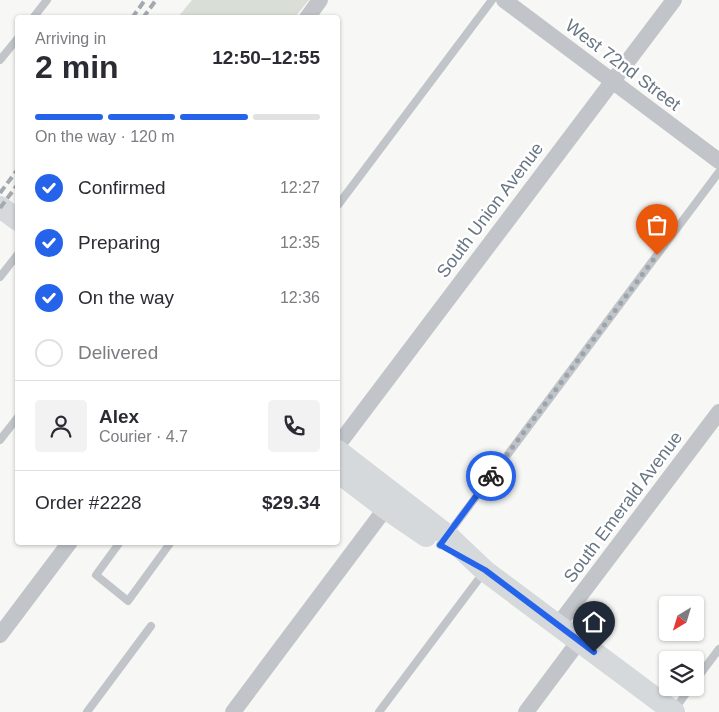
<!DOCTYPE html>
<meta charset="utf-8">
<style>
body{margin:0;font-family:Helvetica,sans-serif;background:#f2f2f3;color:#2b2b33;height:100vh;display:flex;flex-direction:column;font-size:19px;white-space:nowrap}
*{box-sizing:border-box;margin:0}
p{font-size:16px;color:#7c7c81}
.icon{flex:none;width:28px;height:28px;fill:none;stroke:currentColor;stroke-width:2;stroke-linecap:round;stroke-linejoin:round}
.map{position:relative;flex:1;overflow:hidden}
.sheet{position:absolute;left:15px;top:15px;width:325px;height:530px;display:flex;flex-direction:column;background:#fff;border-radius:5px;box-shadow:0 1px 4px #0004}
.sheet>*{flex:none}
.needle{width:32px;rotate:218deg}
.tools{position:absolute;left:659px;top:596px;display:grid;gap:10px}
.tools a{display:grid;place-items:center;width:45px;height:45px;border-radius:5px;background:#fff;box-shadow:0 1px 4px #0004;font-size:25px}
.pin{position:absolute;display:grid;place-items:center;width:42px;height:42px;color:#fff;margin:-51px -21px;border-radius:50% 50% 50% 0;rotate:-45deg;box-shadow:0 0 5px #0007}
.pin .icon{rotate:45deg}
.courier{position:absolute;display:grid;place-items:center;width:50px;height:50px;margin:-25px;border:4px solid #2563eb;border-radius:50%;background:#fff;color:#222;box-shadow:0 1px 6px #0007}
.summary em{font-style:normal;font-weight:700}
.summary div{display:flex;flex-direction:column-reverse}
.summary{display:flex;align-items:center;justify-content:space-between;height:85px;padding:0 20px}
h1{font-size:32px;font-weight:700;line-height:38px}
.bar{display:grid;grid-template-columns:repeat(4,1fr);gap:8px 5px;align-content:center;height:60px;padding:0 20px}
.bar i{height:6px;border-radius:4px;background:#e1e1e2}
.bar .active{background:#2563eb}
.bar p{grid-column:span 4}
.line{display:flex;align-items:center;gap:12px;padding:0 20px;border-top:1px solid #e1e1e2}
.line div{flex:1}
.round{display:grid;place-items:center;flex:none;width:52px;height:52px;border-radius:5px;background:#f2f2f3}
ol{padding:0 20px;list-style:none}
li{display:flex;align-items:center;gap:15px;height:55px}
li p{margin-inline-start:auto}
li .icon{padding:5px;border-radius:50%;background:#2563eb;color:#fff;stroke-width:4}
li:last-child{color:#7c7c81}
li i{width:28px;height:28px;border:2px solid #e1e1e2;border-radius:50%}
.map>svg:first-child{display:block}
</style>
<div class="map">
<svg width="719" height="712" viewBox="0 0 719 712">
<rect width="100%" height="100%" fill="#f7f8f5"/>
<!-- green -->
<path fill="#d9ded6" d="M192,0H309L295,17H178Z"/>
<g fill="none" stroke-linecap="round" stroke-linejoin="round">
<!-- service -->
<g stroke="#c1c4c8" stroke-width="8">
<path d="M33,18L47,0"/>
<path d="M0,60L18,38"/>
<path d="M338,205L492,0"/>
<path d="M0,277L18,254"/>
<path d="M0,440L18,417"/>
<path d="M120,542L96,575L128,601L171,542"/>
<path d="M440,545L719,172"/>
<path d="M695,681L719,649"/>
<path d="M674,710L690,688"/>
<path d="M87,712L151,626"/>
<path d="M379,712L484,572"/>
</g>
<!-- minor -->
<g stroke="#c1c4c8" stroke-width="16">
<path d="M504,0L719,161"/>
<path d="M307,18L320,0"/>
<path d="M338,445L674,0"/>
<path d="M558,625L719,412"/>
<path d="M0,635L70,542"/>
<path d="M233,712L391,501"/>
<path d="M526,712L579,641"/>
</g>
<!-- secondary -->
<g stroke="#d5d9dc" stroke-width="22">
<path d="M0,207L18,220"/>
<path d="M338,451L447,535L485,571L674,712"/>
<path d="M338,472L385,508L426,536"/>
</g>
<!-- rail -->
<g stroke="#a4a9af" stroke-width="4" stroke-dasharray="8 4" stroke-linecap="butt">
<path d="M132,18L145,0"/>
<path d="M143,18L156,0"/>
<path d="M0,193L18,169"/>
<path d="M0,208L18,184"/>
</g>
</g>
<g fill="none" stroke-linecap="round" stroke-linejoin="round">
<!-- done -->
<path stroke="#9aa4ac" stroke-width="5" stroke-dasharray="0 9" d="M491,476L657,255"/>
<!-- route -->
<path stroke="#2563eb" stroke-width="6" d="M491,476L440,545L485,570L594,652"/>
</g>
<g text-anchor="middle" dominant-baseline="central" stroke-width="5" stroke-linejoin="round" paint-order="stroke">
<!-- street labels -->
<g font-size="18" fill="#687684" stroke="#fff">
<text transform="translate(623 65) rotate(37)">West 72nd Street</text>
<text transform="translate(490 210) rotate(-53)">South Union Avenue</text>
<text transform="translate(623 507) rotate(-53)">South Emerald Avenue</text>
</g>
</g>
</svg>
<div class="tools">
<a><svg class="needle" viewBox="-14 -14 28 28"><path d="M0-13l5 13h-10z" fill="#e53935"/><path d="M0 13l5-13h-10z" fill="#7c7c81"/></svg></a>
<a><svg class="icon" aria-label="layers" viewBox="0 0 24 24"><path d="M12 4l9 5-9 5-9-5zM3 14l9 5 9-5"/></svg></a>
</div>
<div class="pin" style="left:657px;top:255px;background:#ea580c"><svg class="icon" aria-label="bag" viewBox="0 0 24 24"><path d="M5 8h14l-1 12H6zM9 8a3 3 0 0 1 6 0"/></svg></div>
<div class="pin" style="left:594px;top:652px;background:#1f2937"><svg class="icon" aria-label="home" viewBox="0 0 24 24"><path d="M3 11l9-7 9 7M6 9v11h12V9"/></svg></div>
<div class="courier" style="left:491px;top:476px"><svg class="icon" aria-label="bike" viewBox="0 0 24 24"><circle cx="6" cy="16" r="4"/><circle cx="18" cy="16" r="4"/><path d="M6 16l4-8h5l3 8M10 8l3 8H6M13 5h3"/></svg></div>
<section class="sheet">
<div class="summary"><div><h1>2 min</h1><p>Arriving in</p></div><em>12:50–12:55</em></div>
<div class="bar"><i class="active"></i><i class="active"></i><i class="active"></i><i></i><p>On the way · 120 m</p></div>
<ol>
<li><svg class="icon" aria-label="check" viewBox="0 0 24 24"><path d="M5 12l5 5 9-10"/></svg>Confirmed<p>12:27</p></li>
<li><svg class="icon" aria-label="check" viewBox="0 0 24 24"><path d="M5 12l5 5 9-10"/></svg>Preparing<p>12:35</p></li>
<li><svg class="icon" aria-label="check" viewBox="0 0 24 24"><path d="M5 12l5 5 9-10"/></svg>On the way<p>12:36</p></li>
<li><i></i>Delivered</li>
</ol>
<div class="line" style="height:90px"><a class="round"><svg class="icon" aria-label="person" viewBox="0 0 24 24"><circle cx="12" cy="8" r="4"/><path d="M4 21q1-7 8-7t8 7"/></svg></a><div><b>Alex</b><p>Courier · 4.7</p></div><a class="round"><svg class="icon" aria-label="phone" viewBox="0 0 24 24"><path d="M5 4h4l2 5-3 2q2 4 5 5l2-3 5 2v4C11 20 4 13 5 4z"/></svg></a></div>
<div class="line" style="height:65px"><div>Order #2228</div><b>$29.34</b></div>
</section>
</div>
